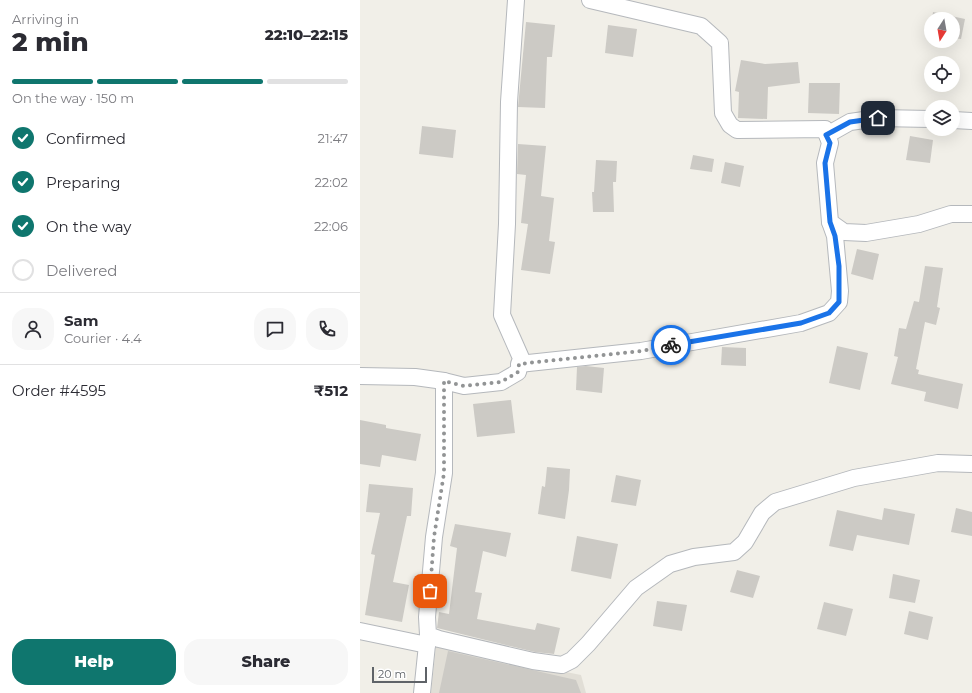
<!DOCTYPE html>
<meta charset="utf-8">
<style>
body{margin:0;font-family:Montserrat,sans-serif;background:#f7f7f7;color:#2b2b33;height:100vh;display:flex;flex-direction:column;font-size:15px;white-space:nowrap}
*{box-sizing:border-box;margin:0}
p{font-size:13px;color:#7c7c81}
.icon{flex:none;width:22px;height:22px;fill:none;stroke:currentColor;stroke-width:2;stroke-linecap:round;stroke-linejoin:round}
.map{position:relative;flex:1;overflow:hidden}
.drawer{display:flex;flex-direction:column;background:#fff;width:360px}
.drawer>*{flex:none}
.needle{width:26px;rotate:191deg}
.tools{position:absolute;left:564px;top:12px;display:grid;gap:8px}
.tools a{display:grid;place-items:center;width:36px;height:36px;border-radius:50%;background:#fff;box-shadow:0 4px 16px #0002;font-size:20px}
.scale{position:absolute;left:12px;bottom:10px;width:55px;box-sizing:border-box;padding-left:4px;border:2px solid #5f6368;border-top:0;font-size:11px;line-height:14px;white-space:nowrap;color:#5f6368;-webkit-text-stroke:3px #fff;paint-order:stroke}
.pin{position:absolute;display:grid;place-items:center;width:34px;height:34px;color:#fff;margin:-17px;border-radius:8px;box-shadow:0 2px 6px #0006}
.courier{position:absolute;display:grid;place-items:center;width:40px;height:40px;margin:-20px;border:3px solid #1a73e8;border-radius:50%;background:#fff;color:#222;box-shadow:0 1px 5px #0007}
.headline em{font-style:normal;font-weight:800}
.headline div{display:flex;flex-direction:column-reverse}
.headline{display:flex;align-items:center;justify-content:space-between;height:68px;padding:0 12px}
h1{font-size:26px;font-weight:800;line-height:30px}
.bar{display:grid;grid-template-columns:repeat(4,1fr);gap:6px 4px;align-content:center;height:48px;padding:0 12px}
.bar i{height:5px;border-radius:3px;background:#e1e1e2}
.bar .current{background:#0f766e}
.bar p{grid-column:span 4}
.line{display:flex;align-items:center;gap:10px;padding:0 12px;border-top:1px solid #e1e1e2}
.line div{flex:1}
.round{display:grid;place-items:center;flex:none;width:42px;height:42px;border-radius:16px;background:#f7f7f7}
ol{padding:0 12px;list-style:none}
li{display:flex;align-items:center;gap:12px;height:44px}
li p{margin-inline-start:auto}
li .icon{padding:4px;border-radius:50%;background:#0f766e;color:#fff;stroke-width:4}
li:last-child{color:#7c7c81}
li i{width:22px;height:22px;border:2px solid #e1e1e2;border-radius:50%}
.button{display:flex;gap:8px;margin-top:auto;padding:8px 12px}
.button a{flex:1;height:46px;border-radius:16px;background:#0f766e;color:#fff;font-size:16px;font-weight:800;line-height:46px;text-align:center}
.button a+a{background:#f7f7f7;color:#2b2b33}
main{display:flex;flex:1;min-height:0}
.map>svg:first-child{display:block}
</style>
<main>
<section class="drawer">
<div class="headline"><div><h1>2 min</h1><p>Arriving in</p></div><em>22:10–22:15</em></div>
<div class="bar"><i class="current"></i><i class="current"></i><i class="current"></i><i></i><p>On the way · 150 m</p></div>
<ol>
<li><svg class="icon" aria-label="check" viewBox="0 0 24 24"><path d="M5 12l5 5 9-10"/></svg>Confirmed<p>21:47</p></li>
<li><svg class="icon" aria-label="check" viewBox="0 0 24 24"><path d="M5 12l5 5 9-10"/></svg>Preparing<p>22:02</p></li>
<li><svg class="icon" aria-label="check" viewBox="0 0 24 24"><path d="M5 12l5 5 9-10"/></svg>On the way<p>22:06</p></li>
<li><i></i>Delivered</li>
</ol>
<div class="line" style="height:72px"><a class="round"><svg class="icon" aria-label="person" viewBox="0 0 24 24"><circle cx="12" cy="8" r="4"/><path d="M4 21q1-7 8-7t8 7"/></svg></a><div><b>Sam</b><p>Courier · 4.4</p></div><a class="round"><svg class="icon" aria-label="chat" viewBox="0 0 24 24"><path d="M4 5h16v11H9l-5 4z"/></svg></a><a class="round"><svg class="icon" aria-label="phone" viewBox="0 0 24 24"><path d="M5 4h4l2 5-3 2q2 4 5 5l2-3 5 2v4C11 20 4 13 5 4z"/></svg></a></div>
<div class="line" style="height:52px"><div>Order #4595</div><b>₹512</b></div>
<div class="button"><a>Help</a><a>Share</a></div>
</section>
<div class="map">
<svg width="612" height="693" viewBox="0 0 612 693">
<rect width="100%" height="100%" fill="#f1efe8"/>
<!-- education -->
<path fill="#e1ded6" d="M76,646L221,675L226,693H71Z"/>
<!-- building -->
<g fill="#cccac5">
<path d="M573,12L605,19L601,39L593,38V19H572Z"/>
<path d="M166,22L195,25L192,57H187L185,108L158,107Z"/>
<path d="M248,25L277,29L273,57L245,53Z"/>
<path d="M381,60L405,64L438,62L440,83L408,87L407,119L378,118L379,92L375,91Z"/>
<path d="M449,83H480L479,114L448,113Z"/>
<path d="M62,126L96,130L93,158L59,154Z"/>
<path d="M550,136L573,140L570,163L546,160Z"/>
<path d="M158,144L186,146L181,196L194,198L189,241L195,242L190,274L161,270L168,224L161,223L166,175L157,174Z"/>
<path d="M333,155L354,159L352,172L330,169Z"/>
<path d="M236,160L257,161L256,182H253L254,212H233L232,192H234Z"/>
<path d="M365,162L384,166L380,187L361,183Z"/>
<path d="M497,249L519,254L513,280L491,274Z"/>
<path d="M565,266L583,268L577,307L580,308L576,325L565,322L556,369L559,370L558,374L603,384L598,409L564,401L566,392L531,384L538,357L534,356L539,328L546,329L554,301L559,302Z"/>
<path d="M477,346L508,353L500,390L469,383Z"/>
<path d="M362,347L386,348V366L361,365Z"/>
<path d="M226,366L244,368L242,393L216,390L217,367Z"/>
<path d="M151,400L155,433L117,437L113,404Z"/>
<path d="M0,420L26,425V428L61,434L56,461L22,455L20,467L0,464Z"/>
<path d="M187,467L210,469L209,490L205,519L178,514L182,486L185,487Z"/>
<path d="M256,475L281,480L276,506L251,502Z"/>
<path d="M9,484L53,488L51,516H47L33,582L49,585L42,622L5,615L15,555L11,554L20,513L6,512Z"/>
<path d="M524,508L555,514L549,545L497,535L493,551L469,546L477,510L522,520Z"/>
<path d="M596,508L612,512V536L591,532Z"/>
<path d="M95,524L151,533L146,557L123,551L115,592L122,593L117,619L175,630L177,623L200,628L194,654L175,652L77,628L79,612L89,614L97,548L90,546Z"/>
<path d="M217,536L258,544L251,579L211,571Z"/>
<path d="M377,570L400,576L393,598L370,592Z"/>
<path d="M533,574L560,580L555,603L529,598Z"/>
<path d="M297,601L327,605L322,631L293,626Z"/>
<path d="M464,602L493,609L486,636L457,629Z"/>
<path d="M549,611L573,617L568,640L544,634Z"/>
<path d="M88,651L216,680L221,693H79Z"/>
</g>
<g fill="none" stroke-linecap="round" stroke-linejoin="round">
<!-- minor casing -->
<g stroke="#b5b8bc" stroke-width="18">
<g id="minor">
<path d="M156,0L149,102L147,224L142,315L161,358L158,372L141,382L104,386L84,381V473L74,537L67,617L68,635L79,639L173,661L202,665L212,660L228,644L276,588L310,564L334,557L374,552L385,542L402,513L415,502L494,478L578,463L612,464"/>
<path d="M230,0L341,26L360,43L363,113L370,125L377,130L465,129L470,143L465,163L470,222L484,232L506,233L559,224L591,214H612"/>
<path d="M593,120L612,121"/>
<path d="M467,135L490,122L518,118L571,119"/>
<path d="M159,364L281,351L441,323L469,313L479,302L480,291L475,236L470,222"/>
<path d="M0,376L55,377L84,381"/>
<path d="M0,631L67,645"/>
<path d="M62,693L68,635"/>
</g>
</g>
<!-- minor -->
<use href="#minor" stroke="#fff" stroke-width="16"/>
</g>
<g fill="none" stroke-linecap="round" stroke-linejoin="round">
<!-- done -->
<path stroke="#929495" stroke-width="4" stroke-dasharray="0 7.2" d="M70,591L74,537L84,473V381L104,386L141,382L158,372L159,364L281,351L311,345"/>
<!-- route -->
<path stroke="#1a73e8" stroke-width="5" d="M311,345L441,323L469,313L479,302V266L475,236L470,222L465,163L470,143L466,135L490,122L518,118"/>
</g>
</svg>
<div class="tools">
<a><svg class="needle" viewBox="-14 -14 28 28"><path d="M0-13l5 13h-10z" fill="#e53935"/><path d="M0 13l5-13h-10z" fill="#7c7c81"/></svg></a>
<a><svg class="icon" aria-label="locate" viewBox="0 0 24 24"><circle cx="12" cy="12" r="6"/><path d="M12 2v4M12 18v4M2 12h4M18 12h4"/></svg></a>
<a><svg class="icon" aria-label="layers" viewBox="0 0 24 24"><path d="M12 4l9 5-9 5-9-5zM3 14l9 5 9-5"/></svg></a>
</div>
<div class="scale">20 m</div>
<div class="pin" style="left:70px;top:591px;background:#ea580c"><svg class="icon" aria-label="bag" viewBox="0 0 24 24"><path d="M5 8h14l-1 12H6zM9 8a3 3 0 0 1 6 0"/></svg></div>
<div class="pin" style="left:518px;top:118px;background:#1f2937"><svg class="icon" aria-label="home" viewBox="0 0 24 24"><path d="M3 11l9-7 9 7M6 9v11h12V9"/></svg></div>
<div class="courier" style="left:311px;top:345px"><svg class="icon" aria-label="bike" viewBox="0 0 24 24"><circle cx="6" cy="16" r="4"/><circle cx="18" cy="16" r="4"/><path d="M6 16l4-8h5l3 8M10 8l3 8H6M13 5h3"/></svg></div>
</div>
</main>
